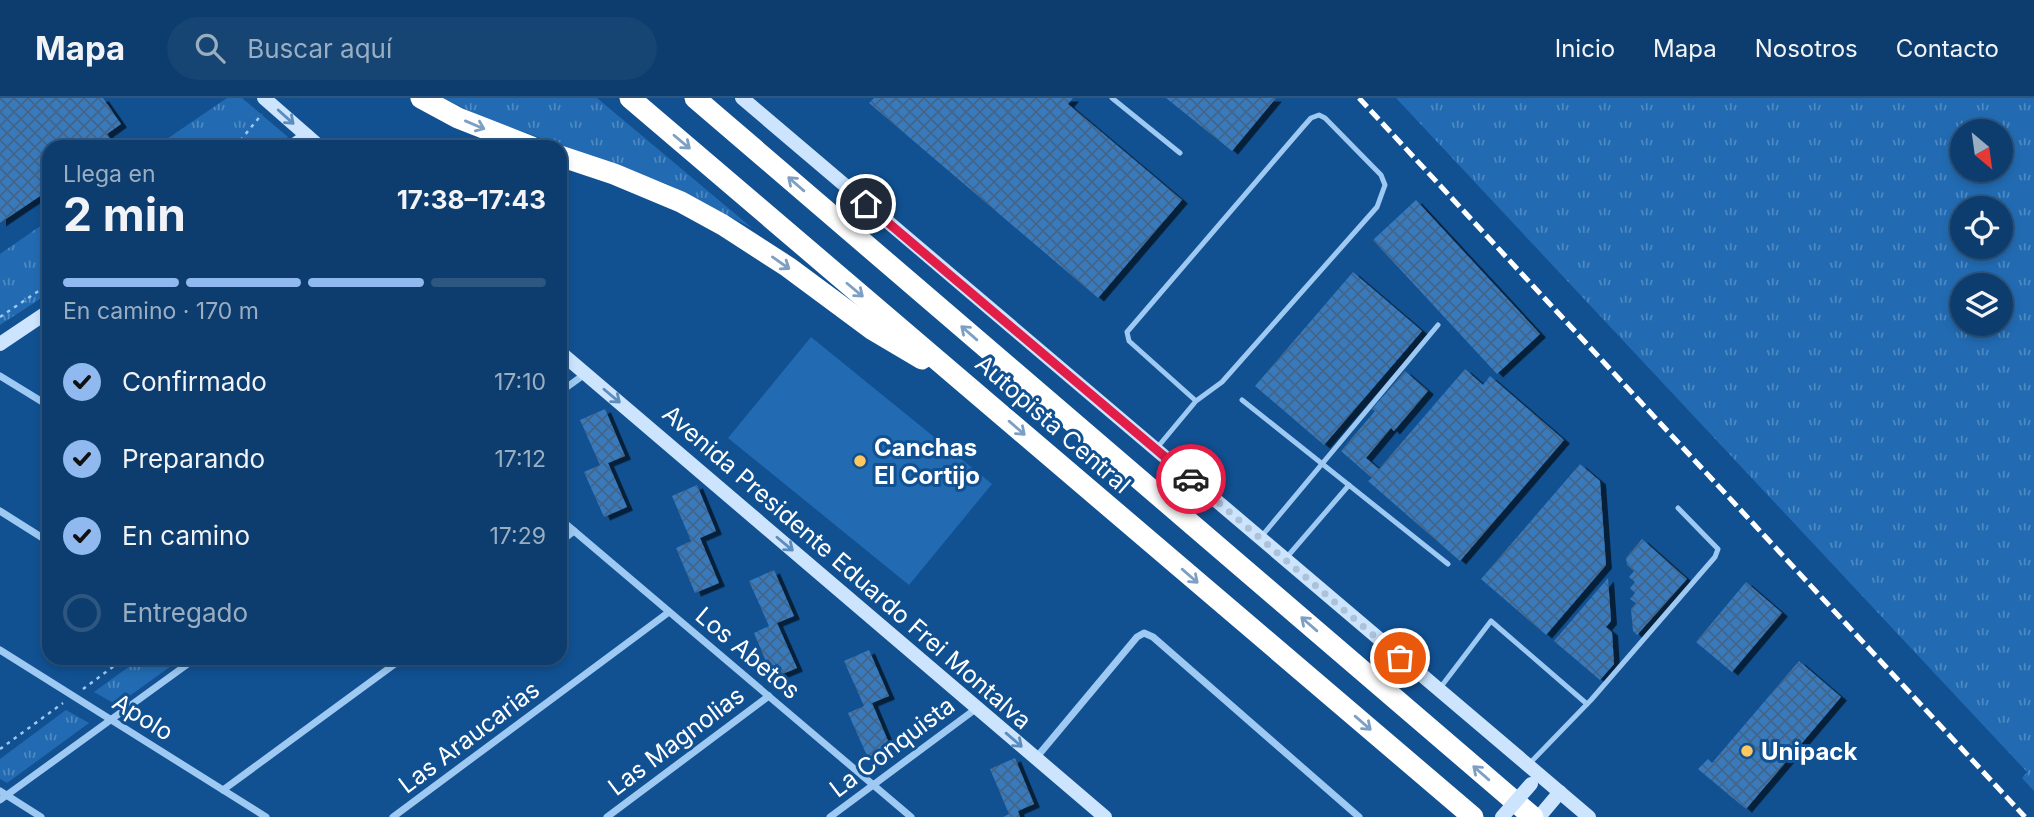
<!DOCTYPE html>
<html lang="es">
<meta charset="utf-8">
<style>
body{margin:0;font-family:Inter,sans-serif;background:#164473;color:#f1f3f6;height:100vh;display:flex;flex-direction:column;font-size:26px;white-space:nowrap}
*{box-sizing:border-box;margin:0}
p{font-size:23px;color:#9aaec2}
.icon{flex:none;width:38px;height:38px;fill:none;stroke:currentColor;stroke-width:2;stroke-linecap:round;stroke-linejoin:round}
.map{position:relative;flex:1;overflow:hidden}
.drawer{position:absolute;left:42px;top:42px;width:525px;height:525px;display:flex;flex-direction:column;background:#0d3d6e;border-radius:21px;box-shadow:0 4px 10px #0003,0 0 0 2px #2d5681}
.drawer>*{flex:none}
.needle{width:46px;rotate:151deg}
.controls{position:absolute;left:1950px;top:21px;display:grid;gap:14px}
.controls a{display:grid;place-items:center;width:63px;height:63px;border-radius:50%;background:#0d3d6e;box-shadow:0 4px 10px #0003,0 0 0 2px #2d5681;font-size:35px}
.pin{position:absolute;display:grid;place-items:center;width:60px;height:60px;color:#fff;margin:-30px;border:4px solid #fff;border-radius:50%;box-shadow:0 2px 7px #0007}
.courier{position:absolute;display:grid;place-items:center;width:70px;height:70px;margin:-35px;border:5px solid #e11d48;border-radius:50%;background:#fff;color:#222;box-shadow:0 2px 9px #0007}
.headline em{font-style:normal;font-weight:700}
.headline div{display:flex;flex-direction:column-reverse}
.headline{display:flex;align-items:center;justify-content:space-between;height:119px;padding:0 21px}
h1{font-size:46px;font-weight:700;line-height:52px}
.bar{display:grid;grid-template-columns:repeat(4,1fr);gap:10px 7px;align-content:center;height:84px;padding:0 21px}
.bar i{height:9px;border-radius:5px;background:#2d5681}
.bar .current{background:#90b9f0}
.bar p{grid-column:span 4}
ol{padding:0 21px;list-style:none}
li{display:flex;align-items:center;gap:21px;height:77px}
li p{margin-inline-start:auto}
li .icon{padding:7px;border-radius:50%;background:#90b9f0;color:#111;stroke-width:4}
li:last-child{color:#9aaec2}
li i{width:38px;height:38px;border:4px solid #2d5681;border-radius:50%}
header{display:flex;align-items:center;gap:42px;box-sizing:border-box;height:98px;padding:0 35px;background:#0d3d6e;border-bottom:2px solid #2d5681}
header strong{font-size:33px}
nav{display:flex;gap:38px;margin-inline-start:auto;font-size:24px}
.search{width:490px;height:63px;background:#164473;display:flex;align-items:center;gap:18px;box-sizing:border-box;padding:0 24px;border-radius:38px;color:#9aaec2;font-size:26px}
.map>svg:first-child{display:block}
</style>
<header>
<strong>Mapa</strong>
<div class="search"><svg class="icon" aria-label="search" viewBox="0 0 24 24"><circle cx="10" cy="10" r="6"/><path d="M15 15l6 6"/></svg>Buscar aquí</div>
<nav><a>Inicio</a><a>Mapa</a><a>Nosotros</a><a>Contacto</a></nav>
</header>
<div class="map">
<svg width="2034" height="719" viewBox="0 0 2034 719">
<defs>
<pattern id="grass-tufts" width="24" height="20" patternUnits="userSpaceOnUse" patternTransform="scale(1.75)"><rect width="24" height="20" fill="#226bb2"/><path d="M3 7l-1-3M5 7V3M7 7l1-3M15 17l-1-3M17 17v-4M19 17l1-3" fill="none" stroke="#4e89c1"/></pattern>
<pattern id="building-cross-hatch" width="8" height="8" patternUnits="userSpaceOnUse" patternTransform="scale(1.75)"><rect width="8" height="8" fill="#397abb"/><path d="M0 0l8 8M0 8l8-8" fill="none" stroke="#426589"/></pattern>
<filter id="shadow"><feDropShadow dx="6" dy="3.5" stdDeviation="0" flood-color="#0009"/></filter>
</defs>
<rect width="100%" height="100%" fill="#115192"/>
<!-- grass -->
<g fill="url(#grass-tufts)" fill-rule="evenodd">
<path d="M227,0H242L288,39L272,49H155Z"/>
<path d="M444,0H597L752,130L667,86L477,17Z"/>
<path d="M1396,0H2034V693L2022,680L2027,674ZM2000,33V72H1962V33ZM2000,110V149H1962V110ZM1962,187H2000V226H1962Z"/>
<path d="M49,122V195L0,227V156Z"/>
<path d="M141,560H182L117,607L94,594Z"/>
<path d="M66,612L89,625L7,685L0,681V661Z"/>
</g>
<!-- garden -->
<path fill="#226bb2" d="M811,239L992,386L909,487L728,340Z"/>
<!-- building -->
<g fill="url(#building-cross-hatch)" filter="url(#shadow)">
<path d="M0,0H103L121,26L107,36L115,47L113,49H49V92L0,125Z"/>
<path d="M874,0H1073L1068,6L1182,102L1098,200L869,5Z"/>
<path d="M1166,0H1276L1232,53Z"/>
<path d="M1416,102L1540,236L1497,276L1373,142Z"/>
<path d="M1353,174L1422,233L1324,347L1255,288Z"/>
<path d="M1465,271L1483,287L1490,278L1564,342L1460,463L1368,383L1372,380L1341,353L1375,313L1372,311L1405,273L1428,293L1394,333L1391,330L1366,360L1379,371Z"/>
<path d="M605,311L625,358L608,365L627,409L604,419L584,374L600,367L580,322Z"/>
<path d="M1580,366L1600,383L1606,467L1546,537L1481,481Z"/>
<path d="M697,387L716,433L700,440L719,485L695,495L676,450L691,443L672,398Z"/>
<path d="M1642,441L1687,481L1637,537L1633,533L1631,511L1636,505L1630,501L1635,495L1630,490L1635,484L1629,479L1634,473L1627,467L1626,460Z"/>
<path d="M774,472L794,518L777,525L797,570L773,580L754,535L769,528L749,483Z"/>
<path d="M1608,480L1611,523L1606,529L1612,534L1614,566L1600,582L1554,543Z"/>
<path d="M1746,484L1782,515L1732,574L1696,544Z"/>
<path d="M869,552L889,598L872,605L891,650L868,660L848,615L864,608L844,563Z"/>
<path d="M1799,563L1841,599L1746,711L1698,671L1708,661L1712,665Z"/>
<path d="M1015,660L1034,706L1018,713L1020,719H1003L1009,716L990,671Z"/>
</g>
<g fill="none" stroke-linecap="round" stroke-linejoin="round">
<!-- path -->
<g stroke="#9dc9f3" stroke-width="2.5" stroke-dasharray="3.5 5" stroke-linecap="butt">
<path d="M235,49L262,16"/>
<path d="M0,219L49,186"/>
<path d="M83,591L125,560"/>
<path d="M0,651L63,605"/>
</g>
<!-- lane -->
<g stroke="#9dc9f3" stroke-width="5">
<path d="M1112,0L1180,55"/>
<path d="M1242,302L1448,466"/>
<path d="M1156,351L1196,303L1222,284L1377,109L1385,87L1381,77L1325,20L1319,17L1311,20L1303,29L1127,234L1129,243L1196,303"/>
<path d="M1261,439L1438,227"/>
<path d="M1287,459L1349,387"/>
<path d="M1440,590L1491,523L1587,606"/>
<path d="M1530,665L1591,602L1715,459L1718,451L1678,410"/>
</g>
<!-- street -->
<g stroke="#9dc9f3" stroke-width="7">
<path d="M0,278L49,308"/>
<path d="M560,294L585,276"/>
<path d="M0,413L49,444"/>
<path d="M560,421L911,719"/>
<path d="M560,444L574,433"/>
<path d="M0,552L266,719"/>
<path d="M1036,660L1137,539L1144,535L1153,539L1359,719"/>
<path d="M223,692L403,560"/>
<path d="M0,693L41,719"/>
<path d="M0,702L196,560"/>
<path d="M393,719L669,514"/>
<path d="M607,719L769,598"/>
<path d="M830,719L977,610"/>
</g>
<!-- secondary -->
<g stroke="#cce4fd" stroke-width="14">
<path d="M264,0L320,49"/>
<path d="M742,0L1589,719"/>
<path d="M291,49L307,38"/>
<path d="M0,246L49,213"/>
<path d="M560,254L1105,719"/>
<path d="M1539,719L1560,694"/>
</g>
<!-- highway -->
<g stroke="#fff" stroke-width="21">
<path d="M421,0L458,20L532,49"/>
<path d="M630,0L1473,719"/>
<path d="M695,0L1533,719"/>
<path d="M560,58L614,76L681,104L723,127L788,169L873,232L922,261"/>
</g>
<!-- rail -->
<path stroke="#fff" stroke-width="5" stroke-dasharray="12 5" stroke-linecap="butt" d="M1359,0L2025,719"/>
<!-- secondary-bridge -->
<path stroke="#cce4fd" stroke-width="14" d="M1502,719L1531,686"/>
</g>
<!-- one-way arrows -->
<defs><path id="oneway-shaft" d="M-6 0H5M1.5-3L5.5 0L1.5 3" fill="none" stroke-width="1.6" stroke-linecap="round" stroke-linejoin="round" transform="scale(1.75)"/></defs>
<g stroke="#5c8cbd">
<use href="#oneway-shaft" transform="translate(286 19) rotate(42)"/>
<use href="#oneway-shaft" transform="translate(612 298) rotate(40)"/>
<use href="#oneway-shaft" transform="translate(785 446) rotate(40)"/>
<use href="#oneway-shaft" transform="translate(1014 642) rotate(41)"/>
</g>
<g stroke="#7c9fc3">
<use href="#oneway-shaft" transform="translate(475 27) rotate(23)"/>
<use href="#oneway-shaft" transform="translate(682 44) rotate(40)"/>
<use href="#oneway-shaft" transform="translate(796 86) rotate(-139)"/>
<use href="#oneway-shaft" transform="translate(781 165) rotate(35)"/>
<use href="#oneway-shaft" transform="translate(855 192) rotate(40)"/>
<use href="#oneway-shaft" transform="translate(969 235) rotate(-139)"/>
<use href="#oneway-shaft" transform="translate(1017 330) rotate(41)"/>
<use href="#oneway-shaft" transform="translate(1190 478) rotate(41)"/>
<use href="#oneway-shaft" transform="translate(1309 526) rotate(-139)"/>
<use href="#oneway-shaft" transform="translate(1363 625) rotate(41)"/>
<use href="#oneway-shaft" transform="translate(1481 675) rotate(-139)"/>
</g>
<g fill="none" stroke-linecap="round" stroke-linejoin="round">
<!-- done -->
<path stroke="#acc2d9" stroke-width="7" stroke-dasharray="0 12.6" d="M1191,381L1400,560"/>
<!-- route -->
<path stroke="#e11d48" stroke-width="9" d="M866,106L1191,381"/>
</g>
<!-- markers -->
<g fill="#ffc85f" stroke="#115192" stroke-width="2.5">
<circle cx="860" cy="363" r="7"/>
<circle cx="1747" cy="653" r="7"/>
</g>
<g text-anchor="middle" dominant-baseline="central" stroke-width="6" stroke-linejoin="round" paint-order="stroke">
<!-- street labels -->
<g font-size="24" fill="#fff" stroke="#115192">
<text transform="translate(1053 326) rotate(41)">Autopista Central</text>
<text transform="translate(847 469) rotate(41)">Avenida Presidente Eduardo Frei Montalva</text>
<text transform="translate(748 555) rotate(40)">Los Abetos</text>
<text transform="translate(143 619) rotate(32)">Apolo</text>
<text transform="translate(469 639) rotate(-37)">Las Araucarias</text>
<text transform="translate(676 643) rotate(-37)">Las Magnolias</text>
<text transform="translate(892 649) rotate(-37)">La Conquista</text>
</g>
<!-- poi labels -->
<g font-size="24" font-weight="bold" fill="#fff" stroke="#115192" text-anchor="start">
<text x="874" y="349">Canchas<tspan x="874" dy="28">El Cortijo</tspan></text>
<text x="1761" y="653">Unipack</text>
</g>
</g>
</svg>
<div class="controls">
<a><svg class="needle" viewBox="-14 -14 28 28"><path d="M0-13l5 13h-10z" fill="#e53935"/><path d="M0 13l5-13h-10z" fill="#9aaec2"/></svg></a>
<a><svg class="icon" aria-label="locate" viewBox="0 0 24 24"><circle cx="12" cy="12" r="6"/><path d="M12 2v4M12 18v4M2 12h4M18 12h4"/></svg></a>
<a><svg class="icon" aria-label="layers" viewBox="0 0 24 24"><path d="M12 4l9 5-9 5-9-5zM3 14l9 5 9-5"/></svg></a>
</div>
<div class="pin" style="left:1400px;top:560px;background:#ea580c"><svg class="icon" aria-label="bag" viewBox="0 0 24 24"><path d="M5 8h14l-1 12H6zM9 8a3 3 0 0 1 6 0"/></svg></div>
<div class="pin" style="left:866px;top:106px;background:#1f2937"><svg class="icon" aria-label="home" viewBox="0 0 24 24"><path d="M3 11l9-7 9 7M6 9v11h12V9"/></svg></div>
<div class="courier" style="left:1191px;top:381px"><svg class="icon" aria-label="car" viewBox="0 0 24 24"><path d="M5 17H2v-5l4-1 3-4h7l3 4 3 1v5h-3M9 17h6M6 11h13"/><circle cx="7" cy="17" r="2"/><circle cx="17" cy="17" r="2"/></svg></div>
<section class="drawer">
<div class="headline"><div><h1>2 min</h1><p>Llega en</p></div><em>17:38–17:43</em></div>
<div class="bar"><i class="current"></i><i class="current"></i><i class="current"></i><i></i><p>En camino · 170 m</p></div>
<ol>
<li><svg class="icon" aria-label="check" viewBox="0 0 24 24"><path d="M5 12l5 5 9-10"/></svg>Confirmado<p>17:10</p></li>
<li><svg class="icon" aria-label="check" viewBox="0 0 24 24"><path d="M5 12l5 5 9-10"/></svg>Preparando<p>17:12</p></li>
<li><svg class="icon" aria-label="check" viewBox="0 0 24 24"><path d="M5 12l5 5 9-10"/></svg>En camino<p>17:29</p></li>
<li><i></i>Entregado</li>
</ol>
</section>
</div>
